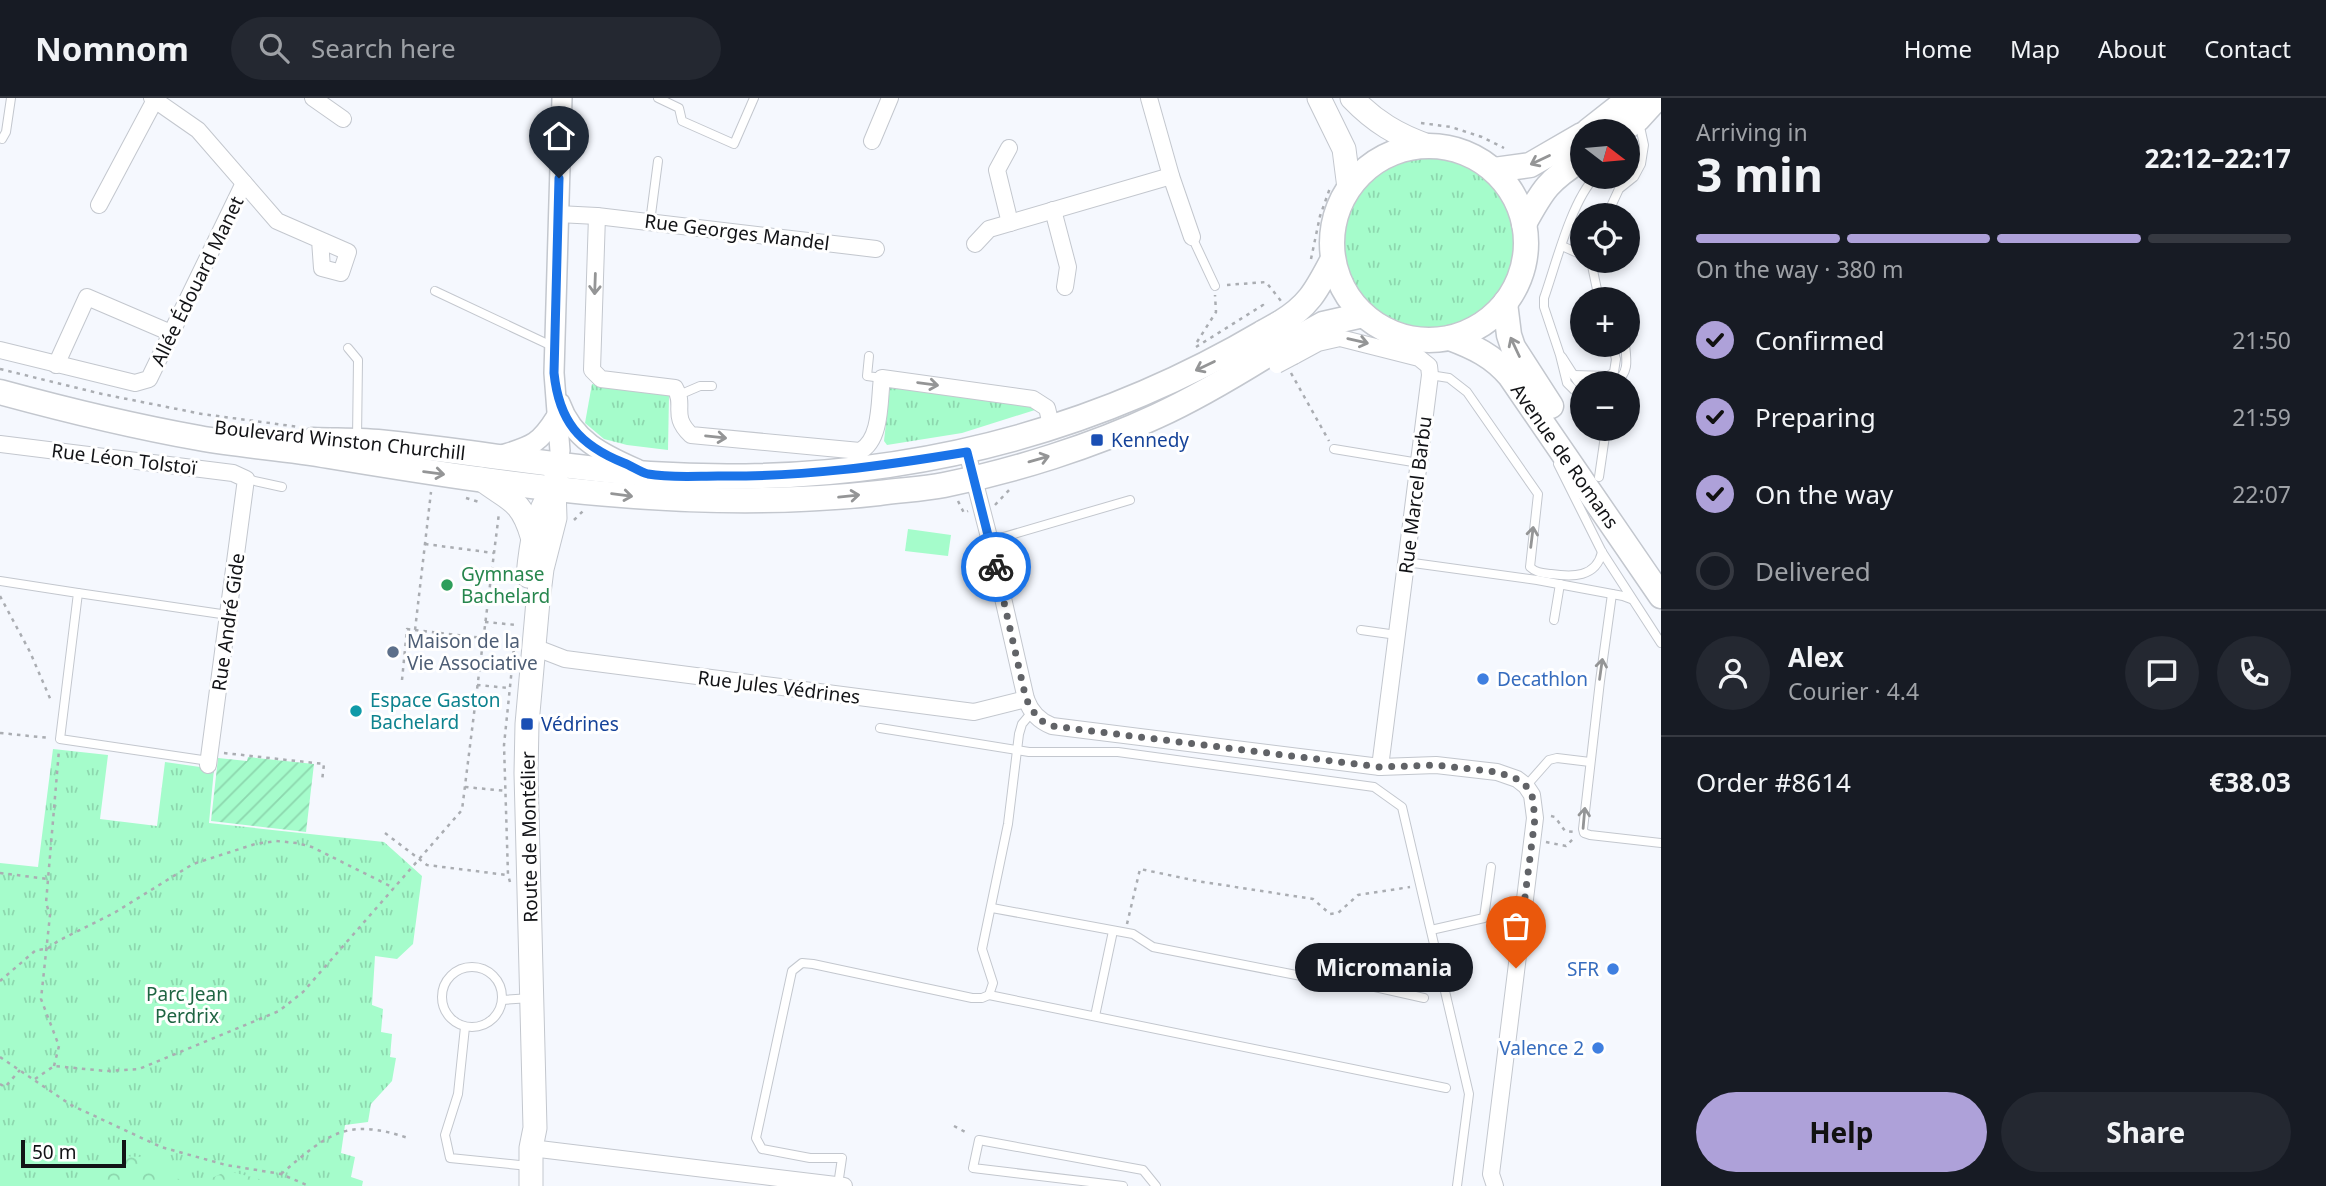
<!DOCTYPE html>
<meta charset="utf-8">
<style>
body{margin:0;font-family:"Noto Sans",sans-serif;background:#242831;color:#f1f3f6;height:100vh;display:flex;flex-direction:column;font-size:26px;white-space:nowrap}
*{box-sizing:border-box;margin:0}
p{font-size:23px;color:#9ea1a6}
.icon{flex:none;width:38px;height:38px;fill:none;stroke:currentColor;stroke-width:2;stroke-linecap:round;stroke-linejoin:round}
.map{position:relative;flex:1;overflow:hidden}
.sheet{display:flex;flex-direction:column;background:#171b24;width:665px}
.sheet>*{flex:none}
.needle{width:46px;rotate:106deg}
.controls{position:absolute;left:1570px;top:21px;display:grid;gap:14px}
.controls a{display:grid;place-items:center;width:70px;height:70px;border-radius:50%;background:#171b24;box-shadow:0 4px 10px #0003;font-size:35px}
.scale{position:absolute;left:21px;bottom:18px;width:105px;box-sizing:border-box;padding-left:7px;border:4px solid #121316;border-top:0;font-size:19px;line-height:24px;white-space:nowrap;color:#121316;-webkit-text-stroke:5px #fff;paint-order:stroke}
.pin{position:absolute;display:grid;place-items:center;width:60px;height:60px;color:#fff;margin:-72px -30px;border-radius:50% 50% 50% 0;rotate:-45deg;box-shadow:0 0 7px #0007}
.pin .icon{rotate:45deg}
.courier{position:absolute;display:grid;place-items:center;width:70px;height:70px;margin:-35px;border:5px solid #1a73e8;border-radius:50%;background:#fff;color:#222;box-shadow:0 2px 9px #0007}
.bubble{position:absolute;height:49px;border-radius:24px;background:#171b24;box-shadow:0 4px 10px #0003;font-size:23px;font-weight:700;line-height:49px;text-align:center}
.summary em{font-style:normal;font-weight:700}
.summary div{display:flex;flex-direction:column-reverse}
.summary{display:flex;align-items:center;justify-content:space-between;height:119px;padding:0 35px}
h1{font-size:46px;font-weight:700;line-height:52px}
.bar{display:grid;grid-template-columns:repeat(4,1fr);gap:10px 7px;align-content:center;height:84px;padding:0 35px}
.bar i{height:9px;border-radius:5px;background:#363941}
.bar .selected{background:#aea1d9}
.bar p{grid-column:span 4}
.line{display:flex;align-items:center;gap:18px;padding:0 35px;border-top:2px solid #363941}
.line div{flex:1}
.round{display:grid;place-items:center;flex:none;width:74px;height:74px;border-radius:37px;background:#242831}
ol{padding:0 35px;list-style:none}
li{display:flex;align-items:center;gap:21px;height:77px}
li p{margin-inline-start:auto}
li .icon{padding:7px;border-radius:50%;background:#aea1d9;color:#111;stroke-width:4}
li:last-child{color:#9ea1a6}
li i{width:38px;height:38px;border:4px solid #363941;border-radius:50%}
.button{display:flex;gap:14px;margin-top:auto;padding:14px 35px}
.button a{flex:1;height:80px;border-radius:42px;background:#aea1d9;color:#111;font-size:28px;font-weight:700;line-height:80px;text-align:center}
.button a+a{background:#242831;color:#f1f3f6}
header{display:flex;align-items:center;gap:42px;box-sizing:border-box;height:98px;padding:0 35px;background:#171b24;border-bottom:2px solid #363941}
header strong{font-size:33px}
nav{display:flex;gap:38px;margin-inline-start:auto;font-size:24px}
.search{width:490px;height:63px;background:#242831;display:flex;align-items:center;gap:18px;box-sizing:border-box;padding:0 24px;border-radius:38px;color:#9ea1a6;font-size:26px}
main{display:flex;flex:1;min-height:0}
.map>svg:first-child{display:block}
</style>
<header>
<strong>Nomnom</strong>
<div class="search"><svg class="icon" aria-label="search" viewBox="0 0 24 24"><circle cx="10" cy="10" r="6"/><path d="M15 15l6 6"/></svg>Search here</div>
<nav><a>Home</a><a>Map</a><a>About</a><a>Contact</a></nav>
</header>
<main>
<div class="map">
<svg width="1661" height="1088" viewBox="0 0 1661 1088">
<defs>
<pattern id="grass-tufts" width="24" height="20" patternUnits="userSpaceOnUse" patternTransform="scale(1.75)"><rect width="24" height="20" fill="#a5fccb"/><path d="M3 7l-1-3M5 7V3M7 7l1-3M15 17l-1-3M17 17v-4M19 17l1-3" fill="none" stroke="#8dd7ae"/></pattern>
<pattern id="forest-crowns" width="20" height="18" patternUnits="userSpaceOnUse" patternTransform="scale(1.75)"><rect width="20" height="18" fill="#a5fccb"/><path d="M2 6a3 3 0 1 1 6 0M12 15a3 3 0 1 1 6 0" fill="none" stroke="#8dd7ae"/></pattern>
<pattern id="garden-furrows" width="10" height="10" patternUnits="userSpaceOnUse" patternTransform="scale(1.75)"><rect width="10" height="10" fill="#a5fccb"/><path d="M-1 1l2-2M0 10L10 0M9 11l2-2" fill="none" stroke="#8dd7ae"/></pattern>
</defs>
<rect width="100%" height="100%" fill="#f5f8fe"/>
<!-- grass -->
<g fill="url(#grass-tufts)">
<circle cx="1430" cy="144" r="87"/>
<path d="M592,286L669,297L668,352L627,347L604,341L585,325Z"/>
<path d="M890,289L1029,305L1034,307L1035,312L962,335L887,347L884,343Z"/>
<path d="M53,651L108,657L100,721L157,728L165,664L214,671L209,725L384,744L422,778L413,846L397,861L375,858L372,907L383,911L381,934L392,936L390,959L396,960L392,983L371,1006L368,1024L345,1027L341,1055L355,1059L351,1079L363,1083L362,1088H0V765L38,769Z"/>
</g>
<!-- forest -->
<path fill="url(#forest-crowns)" d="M117,1058L146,1059L183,1084L199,1086L227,1073L256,1080L277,1088H83L85,1084Z"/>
<!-- garden -->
<path fill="url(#garden-furrows)" d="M248,659L314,666L306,734L211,723L218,660L247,663Z"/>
<!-- pitch -->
<path fill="#a5fccb" d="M908,431L951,437L948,458L905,453Z"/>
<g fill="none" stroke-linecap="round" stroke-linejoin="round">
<!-- service casing -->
<g stroke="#c3c7ce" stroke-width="10">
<g id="service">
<path d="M658,0L679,10L682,23L734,46L754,0"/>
<path d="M2,41L6,34L11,0"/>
<path d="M1628,50L1633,58L1631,70L1628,74"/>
<path d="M1607,117L1619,91L1634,79L1641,66L1644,47L1639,24"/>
<path d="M650,124L658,63"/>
<path d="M1192,139L1215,188"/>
<path d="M1562,148L1582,157"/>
<path d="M1591,163L1599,201"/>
<path d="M435,193L554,249"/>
<path d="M348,250L358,262L357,341"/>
<path d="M869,258L867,278L882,280"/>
<path d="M1562,259L1578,284L1582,287"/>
<path d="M1430,277L1449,280L1467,294L1538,396L1530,469C1536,475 1543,475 1551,476C1572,479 1596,480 1602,454"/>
<path d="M1573,277L1610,278"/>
<path d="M1598,285L1614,274L1616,261L1612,247"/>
<path d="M1615,285C1629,275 1627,263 1625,247"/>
<path d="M1582,296L1574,292L1567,285L1560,257L1544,209V200C1556,166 1571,104 1595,79"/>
<path d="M679,297L700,288H712"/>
<path d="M1334,351L1419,365"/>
<path d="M1558,366L1602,454L1661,545"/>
<path d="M1599,379L1606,331"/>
<path d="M246,381L282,389"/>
<path d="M990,443L1130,402"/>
<path d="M1406,464L1537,482L1623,498L1631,501"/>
<path d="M0,483L78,495L60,641L209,663"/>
<path d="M78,495L228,517"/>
<path d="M1612,496L1600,583L1583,731L1584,735L1590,737L1661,745"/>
<path d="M1554,522L1560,486"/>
<path d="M1361,532L1397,537"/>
<path d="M880,630L1029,654H1118L1374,689L1402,709L1469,996L1457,1088"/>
<path d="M1526,688L1549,662L1557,660L1590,664"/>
<path d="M992,810L1133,836L1153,849L1342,886L1357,885L1424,900"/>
<path d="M1431,832L1484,820L1491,769"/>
<circle cx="472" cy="899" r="30"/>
<path d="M989,897L1446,990"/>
<path d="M502,902L531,900"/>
<path d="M1095,918L1113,833"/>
<path d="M465,929L458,996L445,1037L450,1060L529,1068"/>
<path d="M838,1087L842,1060H810L762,1051L756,1040L792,873L802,865L813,866L972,900H982L989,897L993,885L982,851L1008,726L1019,636L1022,626L1032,614"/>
<path d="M1123,1088L973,1070L979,1042L1143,1072L1156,1088"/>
</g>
</g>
<!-- minor casing -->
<g stroke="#c3c7ce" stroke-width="18">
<g id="minor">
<path d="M152,0L198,32L277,123L348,154L341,175L322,170L320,142"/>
<path d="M313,0L343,21"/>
<path d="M1149,0L1171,78L1192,139"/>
<path d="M872,43L890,0"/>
<path d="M1009,50L997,72L1010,125"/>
<path d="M99,107L156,0"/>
<path d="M1053,112L1068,169L1065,189"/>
<path d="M558,116L597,118L876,151"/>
<path d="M597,118L592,272L601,281L675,290C686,308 670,317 691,337L860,353C882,342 879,301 882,280L1033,301L1047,310L1052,331"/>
<path d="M975,146L989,131L1171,78"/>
<path d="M0,252L135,285L149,281L244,85"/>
<path d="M1294,258L1318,245L1340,240L1419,260L1429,268L1430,277L1380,669"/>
<path d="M56,267L87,199L171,235"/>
<path d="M0,346L233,375L246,381L208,667"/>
<path d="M967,354L990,443L1026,601C1031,615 1039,623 1052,628L1380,669L1436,667L1497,674L1517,681L1526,688L1532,697L1535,720L1491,1076L1495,1088"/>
<path d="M534,549L565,561L974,614L1026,601"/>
<path d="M531,1050L844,1088"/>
</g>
</g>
<!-- tertiary casing -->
<g stroke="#c3c7ce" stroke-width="22">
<g id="tertiary">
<path d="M560,305C573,342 603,356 637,371"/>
<path d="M560,353L554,275L562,0"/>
<path d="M499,358C530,348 538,348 556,319"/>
</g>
</g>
<!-- secondary casing -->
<g stroke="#c3c7ce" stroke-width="25">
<g id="secondary">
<path d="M1319,0L1344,51L1349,90"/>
<path d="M1352,0C1375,24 1397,37 1428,48"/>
<path d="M481,381C508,402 521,400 532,438"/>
<path d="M528,478C531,445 535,418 553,391"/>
<path d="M531,1088V1050L535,1030L526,675L527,626L538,503L542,471L555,420L554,389L557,373"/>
</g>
</g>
<!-- primary casing -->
<g stroke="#c3c7ce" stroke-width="27">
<g id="primary">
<path d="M1588,33L1630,0"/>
<path d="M1621,33L1638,21L1657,0"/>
<circle cx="1429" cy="145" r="97"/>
<path d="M1494,72L1530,67L1582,37"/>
<path d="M1524,126C1543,91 1549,82 1582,61"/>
<path d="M1505,205L1509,237L1513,249L1551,308"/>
<path d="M1280,225C1310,207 1317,191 1333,161"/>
<path d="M1450,240C1474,249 1493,258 1510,278L1661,498"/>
<path d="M1289,245L1323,226L1363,217"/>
<path d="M0,294C66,312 132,328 199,340C242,348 286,350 329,358C511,388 695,416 879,395C901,392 923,391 944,387C1014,373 1093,348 1157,318C1197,300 1235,277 1272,254"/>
<path d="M313,342C337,343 362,342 387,345C475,354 562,370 650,376C869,390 1074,346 1264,234"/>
</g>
</g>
<!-- path -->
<g stroke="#aaadb2" stroke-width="2.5" stroke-dasharray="3.5 5" stroke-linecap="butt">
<path d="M1421,25L1451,29L1482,39L1504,50"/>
<path d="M1311,161L1320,118L1330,90"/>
<path d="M1227,187L1266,184L1281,203"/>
<path d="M1197,244L1216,214L1215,197"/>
<path d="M1196,249L1263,207L1264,211"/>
<path d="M0,271L102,296L202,316L299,329"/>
<path d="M1291,275L1329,343"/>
<path d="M466,400L479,404"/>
<path d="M958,403L964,415L968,413"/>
<path d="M995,407L1010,391"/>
<path d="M574,422L584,412"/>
<path d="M425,446L494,455"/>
<path d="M0,498L30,554L52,605"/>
<path d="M485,524L517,527"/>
<path d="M415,532L483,540"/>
<path d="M402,582L407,531L415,532L431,394"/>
<path d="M477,587L509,590"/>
<path d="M0,635L50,640"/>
<path d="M224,655L324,666L322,683"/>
<path d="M465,689L507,693"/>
<path d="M1551,718L1555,719L1565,733L1574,734"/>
<path d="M385,735L427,767L507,777"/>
<path d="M1546,744L1566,748L1574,740"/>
<path d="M0,775L48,781"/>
<path d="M510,784L508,777L504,647L514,550"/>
<path d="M1127,826L1140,771L1197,783L1313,801L1330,816L1338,815L1358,797L1410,789"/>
<path d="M0,883L36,852L47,851L58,843L114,815L193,766L255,746L276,743L297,745L312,749L394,790"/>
<path d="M0,959L71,1007L161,1049L226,1067L281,1076L309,1088"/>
<path d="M54,968L59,948L41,901L50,817L46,805L59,652"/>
<path d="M35,981L54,968L106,973L139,971L279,913L303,894L462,712L499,415"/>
<path d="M0,986L5,989L20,972"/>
<path d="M954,1028L969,1036"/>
<path d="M281,1076C328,1036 346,1019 408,1040"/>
</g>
<!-- service -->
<use href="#service" stroke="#fff" stroke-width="8"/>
<!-- minor -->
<use href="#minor" stroke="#fff" stroke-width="16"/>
<!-- tertiary -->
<use href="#tertiary" stroke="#fff" stroke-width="19"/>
<!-- secondary -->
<use href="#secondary" stroke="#fff" stroke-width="23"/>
<!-- primary -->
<use href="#primary" stroke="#fff" stroke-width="24"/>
<!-- minor-bridge casing -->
<g stroke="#c3c7ce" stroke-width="18" stroke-linecap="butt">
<path id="minor-bridge" d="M1277,267L1294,258"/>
</g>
<!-- primary-bridge casing -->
<g stroke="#c3c7ce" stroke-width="27" stroke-linecap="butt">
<g id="primary-bridge">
<path d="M1264,234L1280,225"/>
<path d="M1272,254L1289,245"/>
</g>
</g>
<!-- minor-bridge -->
<use href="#minor-bridge" stroke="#fff" stroke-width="16"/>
<!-- primary-bridge -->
<use href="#primary-bridge" stroke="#fff" stroke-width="24"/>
</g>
<!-- one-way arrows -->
<defs><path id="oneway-shaft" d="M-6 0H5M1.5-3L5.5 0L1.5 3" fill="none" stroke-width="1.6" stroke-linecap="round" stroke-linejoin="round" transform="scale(1.75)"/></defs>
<g stroke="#949596">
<use href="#oneway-shaft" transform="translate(1540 62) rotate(155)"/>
<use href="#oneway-shaft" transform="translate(595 186) rotate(92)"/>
<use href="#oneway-shaft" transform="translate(1358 243) rotate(13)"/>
<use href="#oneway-shaft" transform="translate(1515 249) rotate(-115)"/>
<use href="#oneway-shaft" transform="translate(1205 268) rotate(154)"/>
<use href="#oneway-shaft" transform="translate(928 286) rotate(8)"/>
<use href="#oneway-shaft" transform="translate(716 339) rotate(6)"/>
<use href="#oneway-shaft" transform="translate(1039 361) rotate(-16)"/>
<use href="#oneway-shaft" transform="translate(434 375) rotate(7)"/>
<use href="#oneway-shaft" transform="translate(622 397) rotate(7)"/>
<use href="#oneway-shaft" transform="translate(849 398) rotate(-6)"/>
<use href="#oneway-shaft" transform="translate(1532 439) rotate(-83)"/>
<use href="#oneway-shaft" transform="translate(1601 571) rotate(-82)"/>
<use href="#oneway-shaft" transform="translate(1584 720) rotate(-85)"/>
</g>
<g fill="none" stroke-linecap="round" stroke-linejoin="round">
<!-- done -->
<path stroke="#616367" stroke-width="7" stroke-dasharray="0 12.6" d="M996,469L1026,601L1038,621L1052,628L1380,669L1436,667L1497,674L1517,681L1526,688L1532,697L1535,720L1516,870"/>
<!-- route -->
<path stroke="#1a73e8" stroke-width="9" d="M559,80L554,275C559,323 579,347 624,365C632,368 640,374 648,376C670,380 696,378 718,378C803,379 883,368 967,354L996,469"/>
</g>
<!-- markers -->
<g fill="#1a4fb4" stroke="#fff" stroke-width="2.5">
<rect x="1090" y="335" width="14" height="14" rx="3.5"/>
<rect x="520" y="619" width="14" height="14" rx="3.5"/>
</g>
<circle fill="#2e9e5b" stroke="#fff" stroke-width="2.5" cx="447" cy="487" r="7"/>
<circle fill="#5c6f8a" stroke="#fff" stroke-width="2.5" cx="393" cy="554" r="7"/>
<g fill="#3f7fe0" stroke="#fff" stroke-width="2.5">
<circle cx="1483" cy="581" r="7"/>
<circle cx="1613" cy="871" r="7"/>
<circle cx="1598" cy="950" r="7"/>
</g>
<circle fill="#0f9aa8" stroke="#fff" stroke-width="2.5" cx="356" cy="613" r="7"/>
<g text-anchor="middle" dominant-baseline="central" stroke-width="6" stroke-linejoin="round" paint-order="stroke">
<!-- street labels -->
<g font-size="19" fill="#121316" stroke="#fff">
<text transform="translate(737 134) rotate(7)">Rue Georges Mandel</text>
<text transform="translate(197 183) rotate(-64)">Allée Édouard Manet</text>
<text transform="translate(340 342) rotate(6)">Boulevard Winston Churchill</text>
<text transform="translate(1565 358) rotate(55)">Avenue de Romans</text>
<text transform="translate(124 361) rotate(7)">Rue Léon Tolstoï</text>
<text transform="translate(1415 397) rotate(-83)">Rue Marcel Barbu</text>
<text transform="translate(228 524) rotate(-82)">Rue André Gide</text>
<text transform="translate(779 589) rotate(7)">Rue Jules Védrines</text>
<text transform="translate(529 739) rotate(-91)">Route de Montélier</text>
</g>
<!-- transit labels -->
<g font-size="19" fill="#164399" stroke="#fff" text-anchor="start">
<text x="1111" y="342">Kennedy</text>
<text x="541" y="626">Védrines</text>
</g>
<!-- leisure labels -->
<g font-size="19" fill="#27864d" stroke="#fff" text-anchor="start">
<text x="461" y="476">Gymnase<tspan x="461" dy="22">Bachelard</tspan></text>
</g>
<!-- service labels -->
<g font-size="19" fill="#4e5e75" stroke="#fff" text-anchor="start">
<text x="407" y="543">Maison de la<tspan x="407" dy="22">Vie Associative</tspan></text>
</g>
<!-- shop labels -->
<g font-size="19" fill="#366cbe" stroke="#fff" text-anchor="end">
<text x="1497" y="581" text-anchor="start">Decathlon</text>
<text x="1599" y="871">SFR</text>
<text x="1584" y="950">Valence 2</text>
</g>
<!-- culture labels -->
<g font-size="19" fill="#0d838f" stroke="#fff" text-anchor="start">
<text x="370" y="602">Espace Gaston<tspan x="370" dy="22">Bachelard</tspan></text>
</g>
<!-- park labels -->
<g font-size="19" fill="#1e6442" stroke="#fff">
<text x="187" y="896">Parc Jean<tspan x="187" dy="22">Perdrix</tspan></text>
</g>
</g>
</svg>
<div class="controls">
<a><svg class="needle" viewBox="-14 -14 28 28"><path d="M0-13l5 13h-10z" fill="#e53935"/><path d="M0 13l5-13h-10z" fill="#9ea1a6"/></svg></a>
<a><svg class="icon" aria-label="locate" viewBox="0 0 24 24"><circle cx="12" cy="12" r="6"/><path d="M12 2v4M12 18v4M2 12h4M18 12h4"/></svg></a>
<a>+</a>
<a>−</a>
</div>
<div class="scale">50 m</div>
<div class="pin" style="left:1516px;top:870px;background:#ea580c"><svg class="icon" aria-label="bag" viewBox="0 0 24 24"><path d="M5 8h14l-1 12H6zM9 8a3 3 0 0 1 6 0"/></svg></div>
<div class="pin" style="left:559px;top:80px;background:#1f2937"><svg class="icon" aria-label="home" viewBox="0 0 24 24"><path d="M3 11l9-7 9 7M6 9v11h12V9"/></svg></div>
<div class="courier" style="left:996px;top:469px"><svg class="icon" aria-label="bike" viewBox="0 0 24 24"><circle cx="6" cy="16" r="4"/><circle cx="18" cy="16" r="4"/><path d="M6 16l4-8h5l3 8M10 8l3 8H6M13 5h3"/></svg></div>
<div class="bubble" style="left:1295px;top:845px;width:178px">Micromania</div>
</div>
<section class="sheet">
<div class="summary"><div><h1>3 min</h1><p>Arriving in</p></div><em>22:12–22:17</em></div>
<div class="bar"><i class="selected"></i><i class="selected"></i><i class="selected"></i><i></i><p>On the way · 380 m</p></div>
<ol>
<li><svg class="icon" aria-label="check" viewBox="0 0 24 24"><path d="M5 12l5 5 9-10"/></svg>Confirmed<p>21:50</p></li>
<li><svg class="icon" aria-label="check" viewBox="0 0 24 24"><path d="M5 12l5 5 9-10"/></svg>Preparing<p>21:59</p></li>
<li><svg class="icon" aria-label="check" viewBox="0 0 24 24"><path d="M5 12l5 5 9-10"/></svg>On the way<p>22:07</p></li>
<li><i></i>Delivered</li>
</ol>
<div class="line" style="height:126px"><a class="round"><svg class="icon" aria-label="person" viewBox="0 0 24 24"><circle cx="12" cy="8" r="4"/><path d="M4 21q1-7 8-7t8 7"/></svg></a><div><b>Alex</b><p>Courier · 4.4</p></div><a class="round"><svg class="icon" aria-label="chat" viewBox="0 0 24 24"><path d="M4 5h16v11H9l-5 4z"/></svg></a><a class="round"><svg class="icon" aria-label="phone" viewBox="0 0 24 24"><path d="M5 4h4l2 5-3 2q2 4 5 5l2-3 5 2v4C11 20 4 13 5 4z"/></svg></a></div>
<div class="line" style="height:91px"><div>Order #8614</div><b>€38.03</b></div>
<div class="button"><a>Help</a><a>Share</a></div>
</section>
</main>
